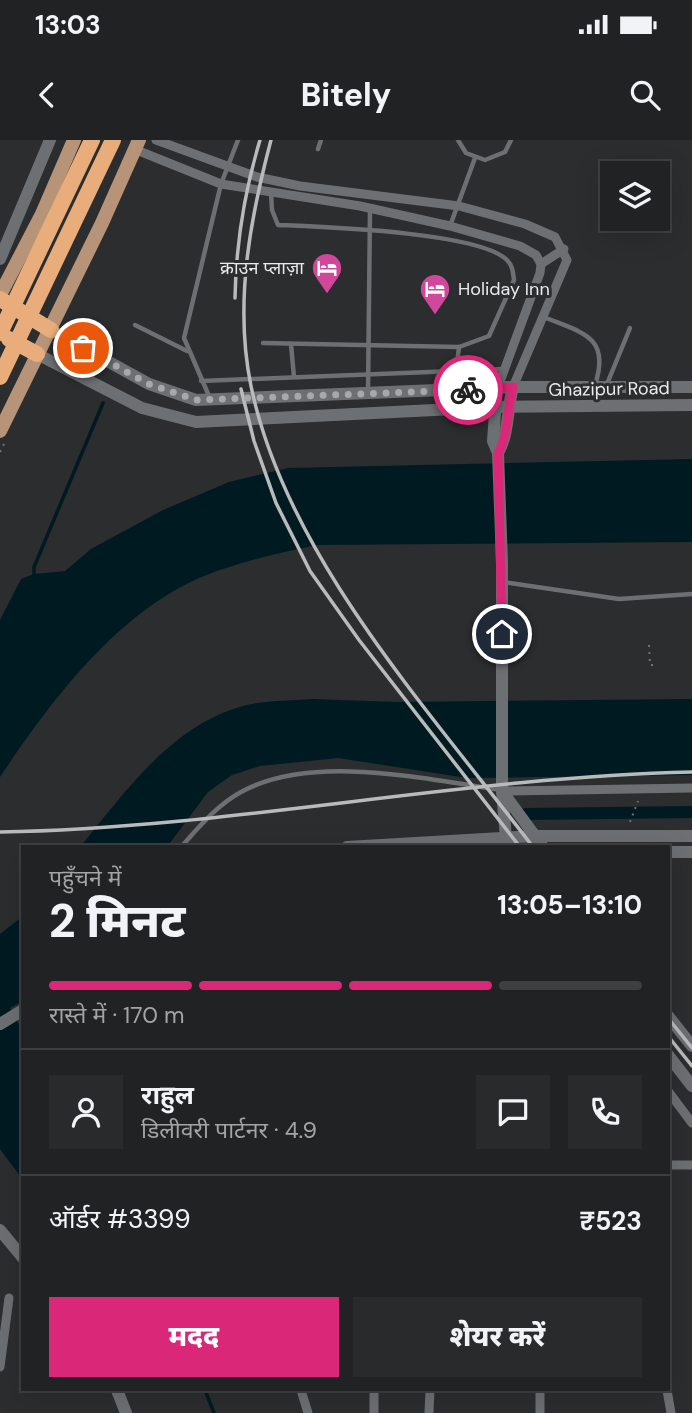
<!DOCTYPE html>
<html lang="hi">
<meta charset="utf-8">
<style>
body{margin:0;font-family:"DM Sans","Noto Sans Devanagari",sans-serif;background:#282a2b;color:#f1f3f6;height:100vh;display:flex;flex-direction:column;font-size:26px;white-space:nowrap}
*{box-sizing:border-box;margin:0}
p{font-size:23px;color:#a2a4a6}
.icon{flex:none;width:38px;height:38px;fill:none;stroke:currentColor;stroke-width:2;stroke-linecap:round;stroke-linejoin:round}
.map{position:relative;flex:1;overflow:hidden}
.sheet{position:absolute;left:21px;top:705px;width:649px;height:546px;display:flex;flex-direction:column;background:#202223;border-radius:0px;box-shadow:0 7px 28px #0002,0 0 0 2px #3d3f41}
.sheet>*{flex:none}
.buttons{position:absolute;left:600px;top:21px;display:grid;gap:14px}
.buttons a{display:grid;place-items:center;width:70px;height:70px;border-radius:0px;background:#202223;box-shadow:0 7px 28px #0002,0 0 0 2px #3d3f41;font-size:35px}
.pin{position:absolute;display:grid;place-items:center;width:60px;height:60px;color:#fff;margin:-30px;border:4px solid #fff;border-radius:50%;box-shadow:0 2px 7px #0007}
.courier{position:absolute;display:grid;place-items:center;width:70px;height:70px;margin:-35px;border:5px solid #db2777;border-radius:50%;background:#fff;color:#222;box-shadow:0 2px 9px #0007}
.overview em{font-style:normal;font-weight:800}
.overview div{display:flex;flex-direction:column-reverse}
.overview{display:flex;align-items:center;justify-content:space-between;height:119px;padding:0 28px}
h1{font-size:46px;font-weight:800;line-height:52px}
.bar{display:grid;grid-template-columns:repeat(4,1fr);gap:10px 7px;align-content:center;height:84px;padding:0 28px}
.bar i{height:9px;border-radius:5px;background:#3d3f41}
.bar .current{background:#db2777}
.bar p{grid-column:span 4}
.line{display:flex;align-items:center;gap:18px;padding:0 28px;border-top:2px solid #3d3f41}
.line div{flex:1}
.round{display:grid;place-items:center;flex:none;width:74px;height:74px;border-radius:0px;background:#282a2b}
.primary-button{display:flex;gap:14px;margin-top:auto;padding:14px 28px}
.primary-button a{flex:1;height:80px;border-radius:0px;background:#db2777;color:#fff;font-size:28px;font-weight:800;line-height:80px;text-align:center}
.primary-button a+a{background:#282a2b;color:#f1f3f6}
.status{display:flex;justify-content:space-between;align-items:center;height:49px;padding:0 35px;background:#202223;direction:ltr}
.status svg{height:19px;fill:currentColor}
header{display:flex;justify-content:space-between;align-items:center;height:91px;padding:0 28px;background:#202223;font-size:32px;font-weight:800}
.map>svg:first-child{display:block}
</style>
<div class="status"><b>13:03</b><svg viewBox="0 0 49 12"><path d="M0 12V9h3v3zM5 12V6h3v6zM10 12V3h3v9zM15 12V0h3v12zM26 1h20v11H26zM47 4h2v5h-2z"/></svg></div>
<header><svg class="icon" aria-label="back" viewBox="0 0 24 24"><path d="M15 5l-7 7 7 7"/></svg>Bitely<svg class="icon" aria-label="search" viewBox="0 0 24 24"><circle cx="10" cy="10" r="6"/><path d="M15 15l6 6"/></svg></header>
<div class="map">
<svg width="692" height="1273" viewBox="0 0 692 1273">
<rect width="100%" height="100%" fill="#2b2d2f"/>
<!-- water -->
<g fill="#001a22">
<path d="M692,319V402L318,405C279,413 241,421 204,436C117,472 51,561 0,637V480L21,439L34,434L65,431L91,409L163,370L229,342L288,328Z"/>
<path d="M312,559L397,562L692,559V635L467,638L338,618L260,626L232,635L208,652L167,707H80C125,652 172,585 243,566C264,560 290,561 312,559Z"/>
<path d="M23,776V861L10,868L23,892V1040L0,1009V794Z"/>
</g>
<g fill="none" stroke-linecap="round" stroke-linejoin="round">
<!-- stream -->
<g stroke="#001a22" stroke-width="3.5">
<path d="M34,436V427L103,263"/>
<path d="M205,1250L214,1273"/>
</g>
<!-- canal -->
<path stroke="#001a22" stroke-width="12" d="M526,674L692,672"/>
<!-- path -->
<g stroke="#727375" stroke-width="2" stroke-dasharray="2 5" stroke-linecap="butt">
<path d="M0,312L4,304"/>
<path d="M649,505L650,525H658"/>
<path d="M630,682L638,661"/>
</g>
<!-- lane -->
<g stroke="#6d7072" stroke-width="4.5">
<path d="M458,0L466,13L485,20L505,12L511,0"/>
<path d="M318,9L321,0"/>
<path d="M450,86L475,18"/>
<path d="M544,177C582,193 611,196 595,245"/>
<path d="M135,185L187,211"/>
<path d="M263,203L459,207L489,196L514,140C513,133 513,126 507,120C479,92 323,87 278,85L272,70L271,53"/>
<path d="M291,204L294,237"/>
<path d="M201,241L504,229"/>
<path d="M607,244L630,188"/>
<path d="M454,248L459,207"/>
<path d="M368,253L370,69"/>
<path d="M209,256L184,198L221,44L238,0"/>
<path d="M503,442L619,459L692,454"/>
<path d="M181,707C199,687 217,665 241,652C312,613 424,639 501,650"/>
</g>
<!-- street -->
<g stroke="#6d7072" stroke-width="9">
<path d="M156,0L257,37L300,46L459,66L525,84L555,97L567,120L513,247"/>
<path d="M134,9L221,44L360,66L450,86L520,106L536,115L541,124L540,133L498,247"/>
<path d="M541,124L564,109"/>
<path d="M502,651L692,648"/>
<path d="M668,951L692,983"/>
<path d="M668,1025H692"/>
<path d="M0,1227L9,1158"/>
<path d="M301,1250L308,1273"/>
<path d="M667,1250L671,1273"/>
<path d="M374,1273V1250"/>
<path d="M429,1273L430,1250"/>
<path d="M540,1273V1250"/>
</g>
<!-- secondary -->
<g stroke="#6d7072" stroke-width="12">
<path d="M0,119L50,0"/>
<path d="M51,190L149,244L196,260L513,247H692"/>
<path d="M37,214L142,268L196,282L494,267L692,265"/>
<path d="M496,259L493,301L498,313L502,423V651L506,698L513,707"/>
<path d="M498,313C509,294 507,269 513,247"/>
<path d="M502,651L543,707"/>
<path d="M347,707L535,696H692"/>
<path d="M668,712H692"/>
<path d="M668,876L692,906"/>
<path d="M0,884L23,870"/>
<path d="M668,915L692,946"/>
<path d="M0,1090L23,1118"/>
<path d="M117,1250L126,1273"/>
</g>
<!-- primary -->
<g stroke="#b79477" stroke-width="14">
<path d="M0,155L42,74L74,0"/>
<path d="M0,291L102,83L139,0"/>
</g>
<!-- highway -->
<g stroke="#e9ac7b" stroke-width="16">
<path d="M0,159L51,190"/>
<path d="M0,193L92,0"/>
<path d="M9,199L37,214"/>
<path d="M0,237L113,0"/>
</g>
<!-- rail -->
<g stroke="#b9babb" stroke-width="3.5">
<path d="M271,0C250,79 234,164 251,246C286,416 430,571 533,707"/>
<path d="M235,158C236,102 244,53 260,0"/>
<path d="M241,249L254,301L276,363L310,431L359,500L520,707"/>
<path d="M0,692C232,688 460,637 692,632"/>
<path d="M668,878L692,908"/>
<path d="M668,896L692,926"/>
</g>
</g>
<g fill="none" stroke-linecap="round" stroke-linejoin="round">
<!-- done -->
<path stroke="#a7a8aa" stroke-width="7" stroke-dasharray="0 12.6" d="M83,208L149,244L196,260L468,250"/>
<!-- route -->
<path stroke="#db2777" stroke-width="9" d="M468,250L513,247C507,268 509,294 498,313L502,494"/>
</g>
<!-- icons -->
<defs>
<g id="hotel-pin" transform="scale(1.575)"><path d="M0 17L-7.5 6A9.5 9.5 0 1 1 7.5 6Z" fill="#d1479c" stroke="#2b2d2f"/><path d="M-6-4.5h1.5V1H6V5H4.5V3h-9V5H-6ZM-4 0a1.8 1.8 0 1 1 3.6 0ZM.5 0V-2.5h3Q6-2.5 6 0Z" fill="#fff"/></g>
</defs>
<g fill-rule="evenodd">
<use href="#hotel-pin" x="327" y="128"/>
<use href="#hotel-pin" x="435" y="149"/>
</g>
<g text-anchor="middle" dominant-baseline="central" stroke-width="6" stroke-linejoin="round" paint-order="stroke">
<!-- poi labels -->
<g font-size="18" fill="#eaebec" stroke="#2b2d2f" text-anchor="end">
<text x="304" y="128">क्राउन प्लाज़ा</text>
<text x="458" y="149" text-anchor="start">Holiday Inn</text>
</g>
<!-- street labels -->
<g font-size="18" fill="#eaebec" stroke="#2b2d2f">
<text transform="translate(609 249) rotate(-1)">Ghazipur Road</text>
</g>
</g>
</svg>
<div class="buttons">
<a><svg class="icon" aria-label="layers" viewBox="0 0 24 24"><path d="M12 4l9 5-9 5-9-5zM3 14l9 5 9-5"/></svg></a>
</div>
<div class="pin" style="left:83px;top:208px;background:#ea580c"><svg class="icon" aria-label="bag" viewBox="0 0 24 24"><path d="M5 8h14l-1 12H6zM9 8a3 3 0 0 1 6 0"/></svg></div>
<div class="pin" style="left:502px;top:494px;background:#1f2937"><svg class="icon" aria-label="home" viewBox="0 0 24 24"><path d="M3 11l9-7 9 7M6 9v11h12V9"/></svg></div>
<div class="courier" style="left:468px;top:250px"><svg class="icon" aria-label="bike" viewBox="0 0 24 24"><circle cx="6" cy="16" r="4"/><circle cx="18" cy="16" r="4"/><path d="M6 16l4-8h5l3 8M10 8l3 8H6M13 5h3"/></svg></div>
<section class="sheet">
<div class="overview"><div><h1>2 मिनट</h1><p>पहुँचने में</p></div><em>13:05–13:10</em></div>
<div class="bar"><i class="current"></i><i class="current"></i><i class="current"></i><i></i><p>रास्ते में · 170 m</p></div>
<div class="line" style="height:126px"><a class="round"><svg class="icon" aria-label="person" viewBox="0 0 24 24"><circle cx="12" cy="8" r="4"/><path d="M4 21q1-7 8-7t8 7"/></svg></a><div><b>राहुल</b><p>डिलीवरी पार्टनर · 4.9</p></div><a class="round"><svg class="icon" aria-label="chat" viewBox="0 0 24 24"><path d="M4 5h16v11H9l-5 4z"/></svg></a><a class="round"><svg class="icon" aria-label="phone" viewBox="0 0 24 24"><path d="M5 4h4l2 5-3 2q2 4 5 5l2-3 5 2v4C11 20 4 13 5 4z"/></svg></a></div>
<div class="line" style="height:91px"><div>ऑर्डर #3399</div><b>₹523</b></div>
<div class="primary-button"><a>मदद</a><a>शेयर करें</a></div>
</section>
</div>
